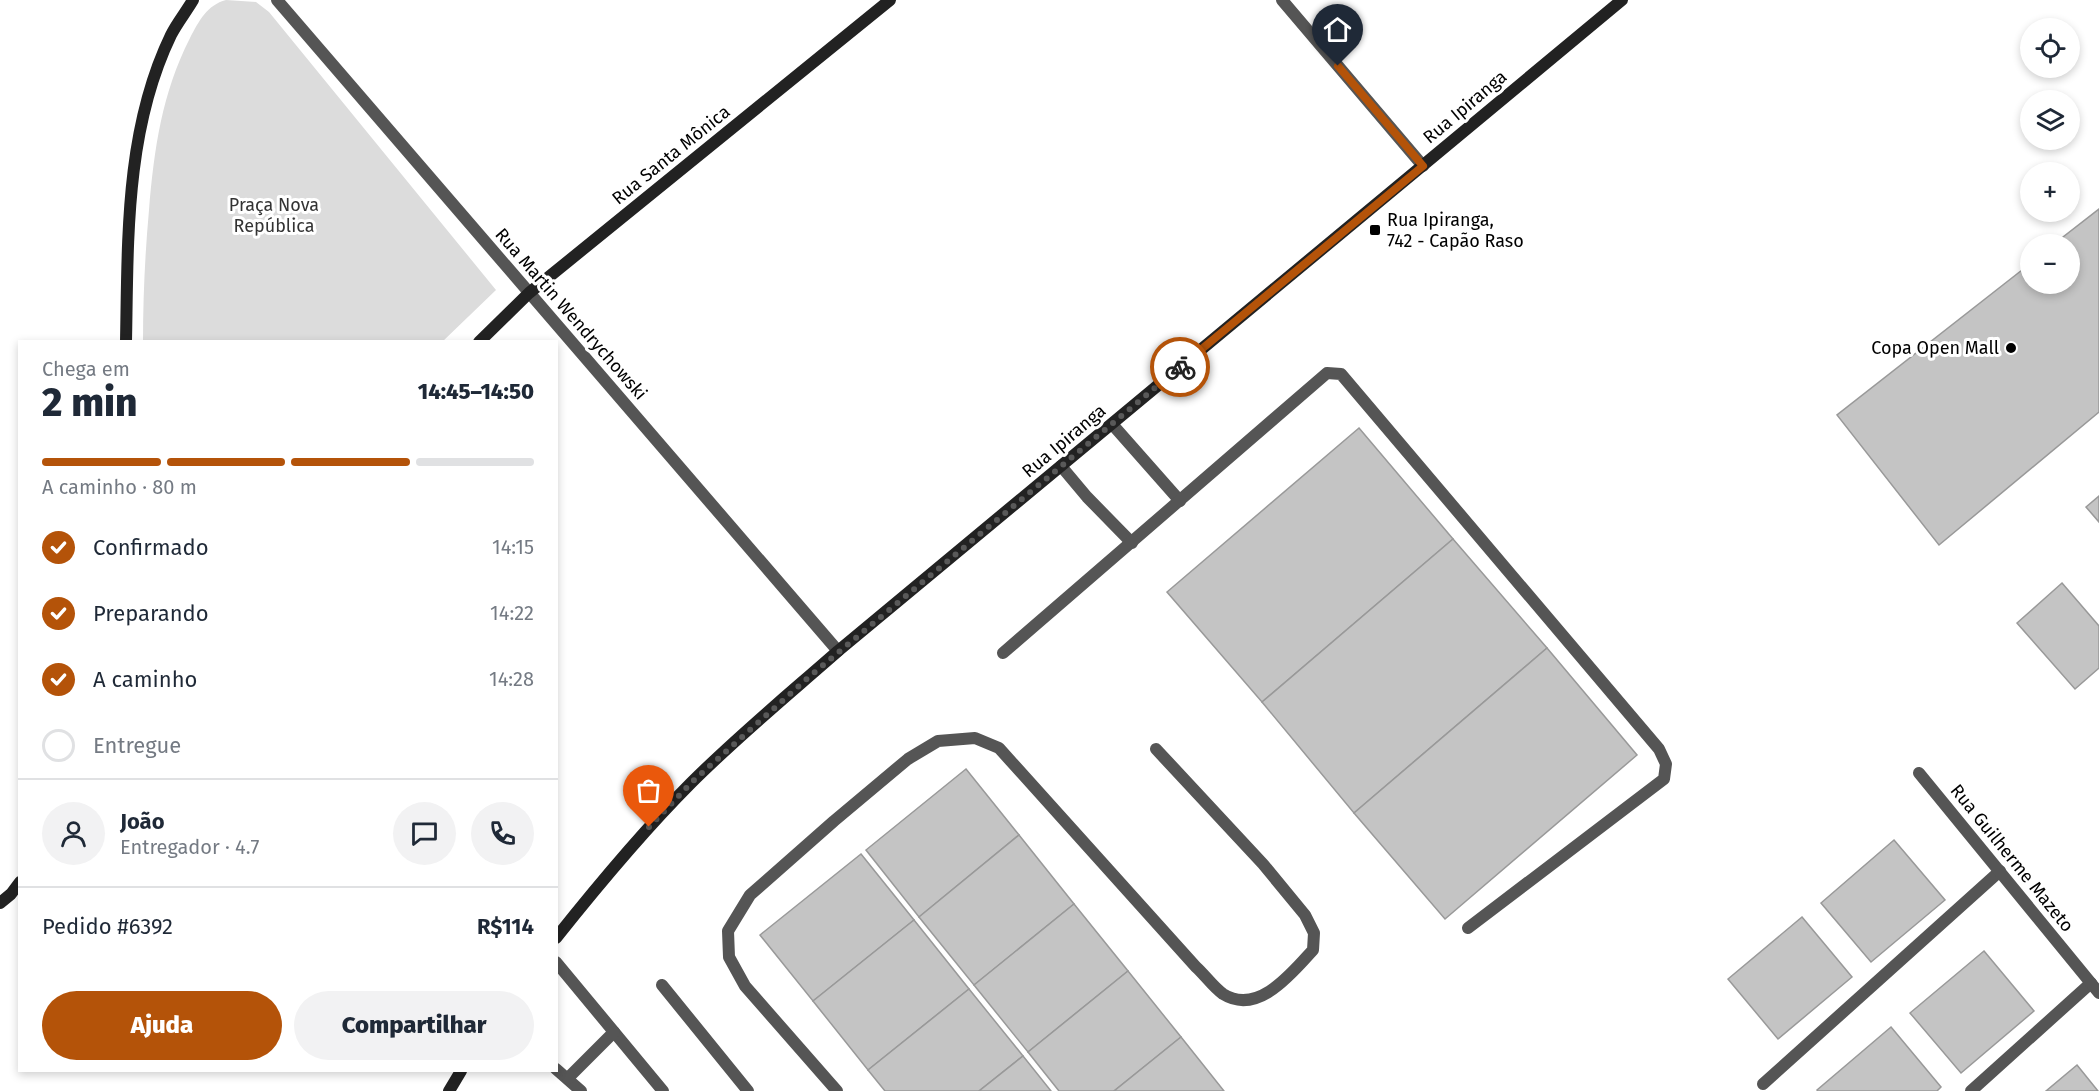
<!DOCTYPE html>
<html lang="pt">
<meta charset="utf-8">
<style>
body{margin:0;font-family:"Fira Sans",sans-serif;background:#f2f2f3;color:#1f2937;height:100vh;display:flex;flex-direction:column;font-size:22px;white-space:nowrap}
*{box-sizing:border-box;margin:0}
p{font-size:20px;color:#747a83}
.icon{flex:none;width:33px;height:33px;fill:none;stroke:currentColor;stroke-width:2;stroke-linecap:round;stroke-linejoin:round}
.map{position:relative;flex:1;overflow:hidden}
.sheet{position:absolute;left:18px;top:340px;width:540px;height:732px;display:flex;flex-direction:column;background:#fff;border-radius:0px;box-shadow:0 3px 9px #0003}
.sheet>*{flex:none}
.buttons{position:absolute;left:2020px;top:18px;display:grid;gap:12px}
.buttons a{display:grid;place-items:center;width:60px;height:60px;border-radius:50%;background:#fff;box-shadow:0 3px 9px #0003;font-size:30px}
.pin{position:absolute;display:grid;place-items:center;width:51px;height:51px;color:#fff;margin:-62px -26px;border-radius:50% 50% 50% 0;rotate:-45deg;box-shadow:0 0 6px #0007}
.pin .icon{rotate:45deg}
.courier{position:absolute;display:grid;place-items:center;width:60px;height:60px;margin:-30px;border:4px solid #b45309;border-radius:50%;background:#fff;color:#222;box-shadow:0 2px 8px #0007}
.overview em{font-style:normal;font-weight:800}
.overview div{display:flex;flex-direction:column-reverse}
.overview{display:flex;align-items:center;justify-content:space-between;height:102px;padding:0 24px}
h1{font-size:39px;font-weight:800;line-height:45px}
.bar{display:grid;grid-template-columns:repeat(4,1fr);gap:9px 6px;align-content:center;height:72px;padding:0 24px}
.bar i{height:8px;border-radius:4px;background:#e0e1e3}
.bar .on{background:#b45309}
.bar p{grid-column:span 4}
.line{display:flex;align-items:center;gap:15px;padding:0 24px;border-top:2px solid #e0e1e3}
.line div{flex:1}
.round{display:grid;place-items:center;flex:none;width:63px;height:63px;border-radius:32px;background:#f2f2f3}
ol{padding:0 24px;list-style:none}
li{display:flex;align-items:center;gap:18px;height:66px}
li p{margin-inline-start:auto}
li .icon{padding:6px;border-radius:50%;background:#b45309;color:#fff;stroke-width:4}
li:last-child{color:#747a83}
li i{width:33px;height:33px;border:3px solid #e0e1e3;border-radius:50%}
.button{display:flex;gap:12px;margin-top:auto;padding:12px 24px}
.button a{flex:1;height:69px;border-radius:36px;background:#b45309;color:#fff;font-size:24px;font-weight:800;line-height:69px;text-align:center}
.button a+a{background:#f2f2f3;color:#1f2937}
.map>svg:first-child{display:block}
</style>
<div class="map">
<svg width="2099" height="1091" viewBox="0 0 2099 1091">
<rect width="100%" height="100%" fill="#fff"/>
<!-- green -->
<path fill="#dcdcdc" d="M226,0L256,2L269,12L496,290L442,342H143C143,298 145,254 149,210C154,149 162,93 190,38C199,21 207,5 226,0Z"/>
<!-- building -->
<g fill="#c4c4c4" stroke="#999" stroke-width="1.5">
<path d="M2099,209V412L1939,545L1837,415L2031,263V284H2070V244H2054Z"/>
<path d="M1359,428L1453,539L1262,702L1167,592Z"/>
<path d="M2099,496V522L2086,507Z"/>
<path d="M1453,539L1547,648L1354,813L1262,702Z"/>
<path d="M2062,583L2099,626V668L2075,689L2017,623Z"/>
<path d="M1547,648L1637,755L1445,919L1354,813Z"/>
<path d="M966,769L1019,835L919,917L866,850Z"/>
<path d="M1019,835L1074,904L974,985L919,917Z"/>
<path d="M1894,840L1945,900L1871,962L1821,903Z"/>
<path d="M861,854L914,920L813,1001L760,935Z"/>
<path d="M1074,904L1128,971L1028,1052L974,985Z"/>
<path d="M1802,917L1852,977L1778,1039L1728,979Z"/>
<path d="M914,920L969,989L868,1070L813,1001Z"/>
<path d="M1984,951L2034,1011L1961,1073L1910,1013Z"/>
<path d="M1128,971L1181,1037L1114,1091H1059L1028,1052Z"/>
<path d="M969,989L1023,1056L979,1091H885L868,1070Z"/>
<path d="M1891,1027L1941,1087L1937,1091H1818L1817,1090Z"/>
<path d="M1181,1037L1224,1091H1114Z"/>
<path d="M1023,1056L1051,1091H979Z"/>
<path d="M2077,1065L2098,1091H2046Z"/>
</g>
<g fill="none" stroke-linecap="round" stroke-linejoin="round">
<!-- service -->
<g stroke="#555" stroke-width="12">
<path d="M1112,424L1180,501"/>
<path d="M1061,466L1087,497L1132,543"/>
<path d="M1003,653L1327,373L1341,374L1659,749L1666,764L1664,779L1468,928"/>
<path d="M556,962L663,1091"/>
<path d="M662,985L748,1091"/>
<path d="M556,1069L581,1091"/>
<path d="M568,1078L614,1032"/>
<path d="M1763,1084L2000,871"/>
<path d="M837,1091L745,986L729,957L728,931L750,895L834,821L908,759L938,741L975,738L999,748L1196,967C1205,975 1213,987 1223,994C1258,1016 1292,973 1313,950L1314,933L1305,915L1263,864L1156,749"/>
<path d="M1971,1091L2091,983"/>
</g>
<!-- minor -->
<g stroke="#555" stroke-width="12">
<path d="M277,0L838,651"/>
<path d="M1282,0L1423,166"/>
<path d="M1919,773L2099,993"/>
</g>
<!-- secondary -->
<g stroke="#222" stroke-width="12">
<path d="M126,342C128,239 125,130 171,35C177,23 186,12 193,0"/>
<path d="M479,342L529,293L890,0"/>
<path d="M0,903L11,894L20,882"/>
<path d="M556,938C599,884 643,831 691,783C738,736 789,694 838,651L1622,0"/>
<path d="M449,1091L461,1071"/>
</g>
</g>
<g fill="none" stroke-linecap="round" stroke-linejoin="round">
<!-- done -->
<path stroke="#595959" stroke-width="6" stroke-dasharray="0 10.8" d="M649,827L692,782L809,677L1180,367"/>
<!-- route -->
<path stroke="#b45309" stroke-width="8" d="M1180,367L1423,166L1338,66"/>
</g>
<!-- markers -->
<g fill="#000" stroke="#fff" stroke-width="2">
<rect x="1369" y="224" width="12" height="12" rx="3"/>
<circle cx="2011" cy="348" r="6"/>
</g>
<g text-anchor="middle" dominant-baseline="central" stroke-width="6" stroke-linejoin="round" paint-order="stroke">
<!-- street labels -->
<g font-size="18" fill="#000" stroke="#fff">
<text transform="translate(1465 107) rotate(-40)">Rua Ipiranga</text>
<text transform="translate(671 155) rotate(-39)">Rua Santa Mônica</text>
<text transform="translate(571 314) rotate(49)">Rua Martin Wendrychowski</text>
<text transform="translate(1064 441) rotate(-40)">Rua Ipiranga</text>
<text transform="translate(2012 858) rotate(51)">Rua Guilherme Mazeto</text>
</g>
<!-- park labels -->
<g font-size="18" fill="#333" stroke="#fff">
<text x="274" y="205">Praça Nova<tspan x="274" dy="21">República</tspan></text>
</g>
<!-- poi labels -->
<g font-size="18" fill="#000" stroke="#fff" text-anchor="start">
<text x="1387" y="220">Rua Ipiranga,<tspan x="1387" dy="21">742 - Capão Raso</tspan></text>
<text x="1999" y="348" text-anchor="end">Copa Open Mall</text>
</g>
</g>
</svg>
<div class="buttons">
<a><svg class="icon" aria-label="locate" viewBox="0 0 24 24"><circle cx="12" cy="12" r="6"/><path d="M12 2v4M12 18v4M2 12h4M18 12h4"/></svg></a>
<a><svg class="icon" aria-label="layers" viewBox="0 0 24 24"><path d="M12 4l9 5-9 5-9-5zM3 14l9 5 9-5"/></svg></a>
<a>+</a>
<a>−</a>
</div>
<div class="pin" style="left:649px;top:827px;background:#ea580c"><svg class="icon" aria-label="bag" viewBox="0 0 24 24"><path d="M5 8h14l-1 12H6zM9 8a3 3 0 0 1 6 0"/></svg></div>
<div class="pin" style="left:1338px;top:66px;background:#1f2937"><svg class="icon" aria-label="home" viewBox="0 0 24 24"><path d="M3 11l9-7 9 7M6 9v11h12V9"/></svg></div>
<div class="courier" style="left:1180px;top:367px"><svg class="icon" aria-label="bike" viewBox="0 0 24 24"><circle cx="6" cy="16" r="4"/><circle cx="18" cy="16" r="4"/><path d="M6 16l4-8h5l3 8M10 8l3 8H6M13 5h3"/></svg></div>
<section class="sheet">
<div class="overview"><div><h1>2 min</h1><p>Chega em</p></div><em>14:45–14:50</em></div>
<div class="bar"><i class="on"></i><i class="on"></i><i class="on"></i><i></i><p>A caminho · 80 m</p></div>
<ol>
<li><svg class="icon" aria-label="check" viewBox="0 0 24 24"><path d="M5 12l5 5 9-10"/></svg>Confirmado<p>14:15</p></li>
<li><svg class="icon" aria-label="check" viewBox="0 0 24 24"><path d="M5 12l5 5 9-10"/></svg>Preparando<p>14:22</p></li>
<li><svg class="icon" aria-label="check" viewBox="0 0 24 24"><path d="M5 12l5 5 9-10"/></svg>A caminho<p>14:28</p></li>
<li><i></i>Entregue</li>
</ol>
<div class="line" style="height:108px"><a class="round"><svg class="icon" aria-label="person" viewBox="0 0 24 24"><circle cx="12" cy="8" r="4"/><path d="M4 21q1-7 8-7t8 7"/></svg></a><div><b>João</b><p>Entregador · 4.7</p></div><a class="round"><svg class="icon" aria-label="chat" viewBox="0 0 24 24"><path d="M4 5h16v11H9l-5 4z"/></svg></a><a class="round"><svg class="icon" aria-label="phone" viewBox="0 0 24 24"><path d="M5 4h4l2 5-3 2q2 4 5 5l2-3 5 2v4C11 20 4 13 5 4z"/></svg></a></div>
<div class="line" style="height:78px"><div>Pedido #6392</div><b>R$114</b></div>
<div class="button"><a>Ajuda</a><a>Compartilhar</a></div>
</section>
</div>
